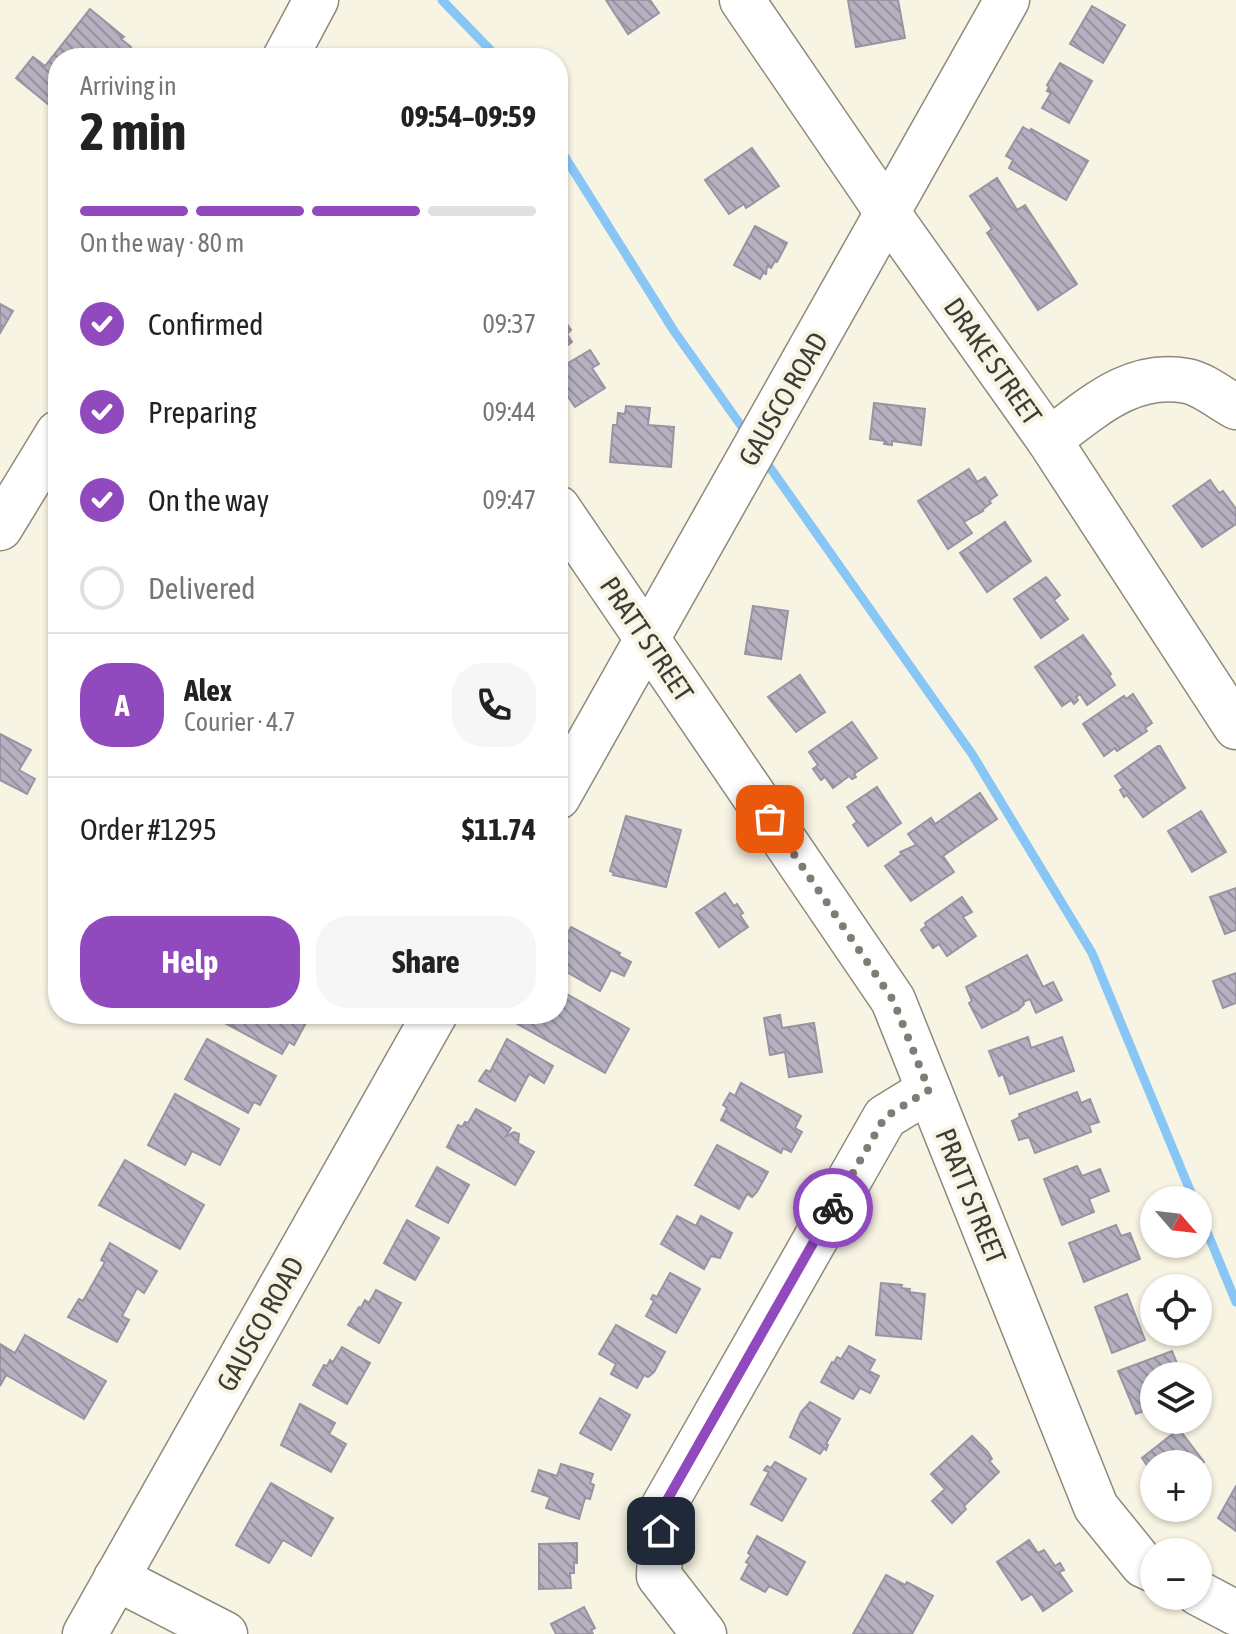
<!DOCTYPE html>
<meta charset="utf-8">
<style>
body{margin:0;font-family:"Asap Condensed",sans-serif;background:#f6f6f6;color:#222;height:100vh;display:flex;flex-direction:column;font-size:30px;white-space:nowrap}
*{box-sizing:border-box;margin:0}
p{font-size:26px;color:#767676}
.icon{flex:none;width:44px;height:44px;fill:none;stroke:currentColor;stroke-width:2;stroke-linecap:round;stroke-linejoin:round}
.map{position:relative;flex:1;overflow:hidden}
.details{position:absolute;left:48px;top:48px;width:520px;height:976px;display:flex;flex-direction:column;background:#fff;border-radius:32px;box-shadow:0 2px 6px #0004}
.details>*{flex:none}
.needle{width:52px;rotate:118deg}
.controls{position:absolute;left:1140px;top:1186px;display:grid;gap:16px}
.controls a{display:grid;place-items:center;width:72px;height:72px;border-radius:50%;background:#fff;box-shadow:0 2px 6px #0004;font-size:40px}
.pin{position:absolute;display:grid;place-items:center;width:68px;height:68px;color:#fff;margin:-34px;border-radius:16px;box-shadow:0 4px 12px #0006}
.courier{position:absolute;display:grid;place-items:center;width:80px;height:80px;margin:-40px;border:6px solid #914abd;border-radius:50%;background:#fff;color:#222;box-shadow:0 2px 10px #0007}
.head em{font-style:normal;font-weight:700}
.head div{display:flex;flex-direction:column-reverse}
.head{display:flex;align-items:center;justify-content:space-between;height:136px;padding:0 32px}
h1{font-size:52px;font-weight:700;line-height:60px}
.bar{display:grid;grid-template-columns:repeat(4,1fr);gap:12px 8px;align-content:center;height:96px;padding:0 32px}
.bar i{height:10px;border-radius:6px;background:#e0e0e0}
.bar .on{background:#914abd}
.bar p{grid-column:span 4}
.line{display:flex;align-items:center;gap:20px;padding:0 32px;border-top:2px solid #e0e0e0}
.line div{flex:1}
.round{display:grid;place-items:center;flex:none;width:84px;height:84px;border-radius:32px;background:#f6f6f6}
ol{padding:0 32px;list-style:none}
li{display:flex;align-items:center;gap:24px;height:88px}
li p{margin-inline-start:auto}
li .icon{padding:8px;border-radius:50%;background:#914abd;color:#fff;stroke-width:4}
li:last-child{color:#767676}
li i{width:44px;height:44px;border:4px solid #e0e0e0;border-radius:50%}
.primary-button{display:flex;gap:16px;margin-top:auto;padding:16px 32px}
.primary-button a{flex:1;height:92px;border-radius:32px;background:#914abd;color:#fff;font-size:32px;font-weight:700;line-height:92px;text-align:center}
.primary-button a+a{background:#f6f6f6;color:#222}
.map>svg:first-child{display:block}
</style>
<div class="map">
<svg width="1236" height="1634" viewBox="0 0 1236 1634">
<defs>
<pattern id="building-back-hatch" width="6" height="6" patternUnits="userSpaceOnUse" patternTransform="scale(2)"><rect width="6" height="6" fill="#b6b1c0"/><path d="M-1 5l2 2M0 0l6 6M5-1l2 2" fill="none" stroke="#95919d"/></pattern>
</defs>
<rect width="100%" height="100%" fill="#f8f4e3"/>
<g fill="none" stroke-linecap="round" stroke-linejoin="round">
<!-- stream -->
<g stroke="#88c6f6" stroke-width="9">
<path d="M442,0L498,58"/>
<path d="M558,146L674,331L747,434"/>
<path d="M764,459L972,754L1092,953L1194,1200"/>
<path d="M1198,1210L1236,1302"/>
</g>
</g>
<!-- building -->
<g fill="url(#building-back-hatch)" stroke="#9994a3" stroke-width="2">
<path d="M606,0H650L659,13L628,34Z"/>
<path d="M848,0H898L905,38L856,47Z"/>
<path d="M1092,6L1125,25L1103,63L1070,44Z"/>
<path d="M90,9L124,37L121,39L131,47L122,58H58V104L54,109L16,78L33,57L45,66Z"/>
<path d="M1060,63L1092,81L1069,123L1042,108L1051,93L1047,91L1049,87L1047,85Z"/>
<path d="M1023,127L1030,131L1031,129L1088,161L1066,200L1009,168L1013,160L1006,156Z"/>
<path d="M752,148L779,186L746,208L744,204L729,214L705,180Z"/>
<path d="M997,178L1017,210L1025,205L1077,284L1038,310L987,233L992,229L970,196Z"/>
<path d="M755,226L787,243L777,262L775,261L771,268L767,266L766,274L763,273L760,279L734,265Z"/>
<path d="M0,304L13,311L0,333Z"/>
<path d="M558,311L571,330L567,334L572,342L558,352Z"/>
<path d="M590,350L599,364L592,368L605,388L575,407L560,385L558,386V369Z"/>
<path d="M874,403L925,409L921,445L892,441V445L884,444L885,441L870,439Z"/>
<path d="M626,406L650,408L648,425L674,427L671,467L610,462L613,425H617L618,413L625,414Z"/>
<path d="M969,469L977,482L985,477L997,495L989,501L991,503L982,510L983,511L964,522L972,533L948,549L918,501Z"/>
<path d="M1210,480L1219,493L1223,491L1236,509V524L1202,547L1173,506Z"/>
<path d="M1005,522L1031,561L987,592L960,553Z"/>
<path d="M1046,577L1060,595L1054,600L1068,619L1041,638L1014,599Z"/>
<path d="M753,606L788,611L781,659L745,654Z"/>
<path d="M1083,635L1111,674L1109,676L1115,685L1087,705L1080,694L1076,697L1078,700L1074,704L1071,700L1062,706L1035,667Z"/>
<path d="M800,675L825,712L796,732L768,697Z"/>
<path d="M1133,694L1152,723L1145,728L1147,731L1117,751L1115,748L1104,756L1083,724L1124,696L1126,699Z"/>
<path d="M852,722L877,758L854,774L856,777L852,779L849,776L833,788L825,777L821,780L813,769L818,765L809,752Z"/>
<path d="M0,734L31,750L19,770L35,779L27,794L0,780Z"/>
<path d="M1158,746H1160L1185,788L1143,817L1127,795L1124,797L1120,790L1123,788L1115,776Z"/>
<path d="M877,787L901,823L868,846L853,825L857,822L847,807Z"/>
<path d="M980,793L997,819L943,856L954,872L911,901L885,866L902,854L900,852L916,845L908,834L931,818L935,824Z"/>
<path d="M1201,811L1226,852L1192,872L1168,831Z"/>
<path d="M626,816L681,830L666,887L613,875L614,873L610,871Z"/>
<path d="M1236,888V930L1225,934L1210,897Z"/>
<path d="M725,893L734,906L737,904L743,913L740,915L748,927L719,947L696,913Z"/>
<path d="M962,897L972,912L963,917L976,936L947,956L939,944L933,948L921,930L926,926L925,923Z"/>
<path d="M571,927L620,953L619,956L631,962L624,976L611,970L600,991L558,967V941L560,937L565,939Z"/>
<path d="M1027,955L1043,987L1053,982L1062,1000L1036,1013L1030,999L1023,1002L1024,1004L1018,1010L982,1028L969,1003L972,1001L966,987Z"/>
<path d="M1236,973V1003L1223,1008L1213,981Z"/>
<path d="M558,989L629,1029L605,1073L516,1023L521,1014H558Z"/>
<path d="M223,1014H305L309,1017L294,1045L289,1042L282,1054L219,1020Z"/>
<path d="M780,1015L782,1028L814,1023L822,1072L789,1077L785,1052L770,1055L764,1018Z"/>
<path d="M1028,1037L1031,1048L1062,1037L1074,1071L1010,1094L1003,1074L999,1076L989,1051Z"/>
<path d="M207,1039L276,1076L260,1105L254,1102L248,1113L185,1079Z"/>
<path d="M507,1039L553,1066L544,1083L529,1074L515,1101L479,1081L486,1070L490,1072Z"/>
<path d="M741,1083L801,1116L795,1128L802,1132L791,1152L783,1148L781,1153L721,1120L727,1108L723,1105L730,1093L735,1096Z"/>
<path d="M1077,1092L1081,1103L1090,1099L1099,1122L1089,1125L1091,1132L1035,1153L1029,1137L1019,1140L1012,1121L1020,1117L1019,1114Z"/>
<path d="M175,1094L239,1129L220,1165L192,1151L185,1165L148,1145Z"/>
<path d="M476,1109L511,1128L506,1136L514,1132L519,1134L518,1143L534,1152L515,1185L447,1147L458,1125L462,1127L465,1122L468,1123Z"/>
<path d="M717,1145L768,1172L757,1192L752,1197L747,1194L739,1209L695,1185Z"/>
<path d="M125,1160L204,1205L180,1249L99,1205Z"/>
<path d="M1077,1166L1082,1176L1100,1169L1109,1191L1089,1199L1094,1212L1062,1225L1044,1179Z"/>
<path d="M437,1167L469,1185L448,1223L416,1206Z"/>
<path d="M677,1216L696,1226L701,1216L732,1233L720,1258L711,1256L704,1269L661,1244Z"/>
<path d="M407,1220L439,1238L415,1280L384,1263Z"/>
<path d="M1116,1225L1121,1236L1130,1233L1140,1259L1084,1282L1069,1243Z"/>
<path d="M110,1243L157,1271L144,1293L137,1288L122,1316L129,1320L117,1342L68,1317L79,1299L83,1301L105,1262L101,1260Z"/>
<path d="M670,1273L700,1289L676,1333L646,1316L654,1301L651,1299L653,1295L657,1297Z"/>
<path d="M881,1283L902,1285L901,1288L910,1289L909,1292L925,1294L921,1339L876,1335Z"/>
<path d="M376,1290L401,1303L379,1343L348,1325L359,1307L361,1308L365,1300L369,1303Z"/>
<path d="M1127,1294L1145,1340L1112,1353L1095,1307Z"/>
<path d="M616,1325L665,1352L654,1372L648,1377L644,1375L637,1388L611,1374L616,1364L599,1354Z"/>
<path d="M25,1335L106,1381L84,1419L6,1375L0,1386V1344L15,1353Z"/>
<path d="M849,1346L875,1360L869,1371L879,1376L870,1393L860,1388L853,1399L821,1382L832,1362L834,1363L837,1357L841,1359Z"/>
<path d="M342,1347L370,1363L347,1404L313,1385L324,1365L327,1366L330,1360L333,1362Z"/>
<path d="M1172,1351L1182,1376H1154V1407L1136,1414L1118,1371Z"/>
<path d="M600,1398L630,1415L611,1450L580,1433Z"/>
<path d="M810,1402L840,1419L826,1444L828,1445L826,1450L824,1448L820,1454L790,1437L801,1412Z"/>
<path d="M300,1404L335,1423L329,1434L346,1444L331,1472L281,1445Z"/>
<path d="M1179,1429L1204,1462L1198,1467V1464L1160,1462L1154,1464L1150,1470L1142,1458Z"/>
<path d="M972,1436L988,1452L992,1459L989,1461L999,1472L964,1506L966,1509L952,1523L932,1501L945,1489L931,1474Z"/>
<path d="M775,1462L806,1479L782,1521L751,1504L769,1472L764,1470L767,1466L771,1468Z"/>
<path d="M561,1464L593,1474L590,1483L594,1485L590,1499L585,1498L579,1519L546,1508L550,1497L532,1491L539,1470L557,1476Z"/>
<path d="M271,1483L333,1518L311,1556L283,1540L269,1563L236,1545Z"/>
<path d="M1236,1486V1531L1218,1518Z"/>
<path d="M757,1536L805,1562L787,1595L769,1586L765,1592L741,1579L749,1564L746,1562L751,1555L748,1553Z"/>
<path d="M1029,1540L1038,1553L1044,1550L1055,1566L1060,1563L1064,1570L1059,1572L1072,1591L1043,1611L1032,1594L1022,1600L997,1562Z"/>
<path d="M577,1543V1563L574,1562V1573H570L571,1588L539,1589V1544Z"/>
<path d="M886,1575L905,1585L907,1582L933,1596L912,1634H853Z"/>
<path d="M584,1607L595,1628L591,1630L593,1634H556L551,1624Z"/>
</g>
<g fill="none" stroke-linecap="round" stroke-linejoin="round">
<!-- minor casing -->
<g stroke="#8e8a7b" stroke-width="47">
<g id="minor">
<path d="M742,0L887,212L1049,440L1236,727"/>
<path d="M285,58L316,0"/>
<path d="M1049,440C1091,409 1131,370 1187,381C1203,384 1221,399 1236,407"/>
<path d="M558,508L893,1000L1096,1507L1143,1565L1154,1570"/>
<path d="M0,528L58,433"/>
<path d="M558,797L1007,0"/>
<path d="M116,1578L225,1634"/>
<path d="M1198,1593L1236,1613"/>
<path d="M85,1634L435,1014"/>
<path d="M704,1634L659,1576L662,1509L885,1117L929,1090"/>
</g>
</g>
<!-- minor -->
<use href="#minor" stroke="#fff" stroke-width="44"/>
</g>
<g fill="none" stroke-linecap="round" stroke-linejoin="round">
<!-- done -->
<path stroke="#7f7c73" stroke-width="8" stroke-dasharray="0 14.4" d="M770,819L893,1000L929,1090L885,1117L833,1208"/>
<!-- route -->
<path stroke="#914abd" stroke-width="10" d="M661,1531L662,1509L833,1208"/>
</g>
<g text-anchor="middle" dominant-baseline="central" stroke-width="8" stroke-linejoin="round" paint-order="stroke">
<!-- street labels -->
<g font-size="28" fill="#3e3c36" stroke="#f8f4e3">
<text transform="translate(993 361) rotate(55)">DRAKE STREET</text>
<text transform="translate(783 399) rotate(-60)">GAUSCO ROAD</text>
<text transform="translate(647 639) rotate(56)">PRATT STREET</text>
<text transform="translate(971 1196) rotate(68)">PRATT STREET</text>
<text transform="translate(260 1324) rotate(-61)">GAUSCO ROAD</text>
</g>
</g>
</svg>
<div class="controls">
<a><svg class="needle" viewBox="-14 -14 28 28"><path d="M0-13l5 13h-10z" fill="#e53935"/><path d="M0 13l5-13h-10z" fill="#767676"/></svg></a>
<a><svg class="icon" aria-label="locate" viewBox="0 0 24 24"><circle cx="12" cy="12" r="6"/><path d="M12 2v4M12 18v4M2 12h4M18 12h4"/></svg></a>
<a><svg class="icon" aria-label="layers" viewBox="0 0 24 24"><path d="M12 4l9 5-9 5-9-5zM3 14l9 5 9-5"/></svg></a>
<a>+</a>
<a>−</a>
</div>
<div class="pin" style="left:770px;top:819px;background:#ea580c"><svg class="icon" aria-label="bag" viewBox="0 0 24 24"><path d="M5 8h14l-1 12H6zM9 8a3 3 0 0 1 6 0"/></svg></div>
<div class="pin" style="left:661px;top:1531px;background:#1f2937"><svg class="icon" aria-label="home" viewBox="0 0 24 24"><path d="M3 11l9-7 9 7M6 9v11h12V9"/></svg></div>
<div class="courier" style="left:833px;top:1208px"><svg class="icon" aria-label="bike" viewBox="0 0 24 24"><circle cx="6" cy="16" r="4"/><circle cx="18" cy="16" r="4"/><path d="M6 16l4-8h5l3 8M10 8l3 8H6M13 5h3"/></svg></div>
<section class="details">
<div class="head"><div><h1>2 min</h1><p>Arriving in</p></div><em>09:54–09:59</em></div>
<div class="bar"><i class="on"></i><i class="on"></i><i class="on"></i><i></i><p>On the way · 80 m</p></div>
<ol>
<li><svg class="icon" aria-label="check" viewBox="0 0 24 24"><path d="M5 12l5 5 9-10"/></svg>Confirmed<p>09:37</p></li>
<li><svg class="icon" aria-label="check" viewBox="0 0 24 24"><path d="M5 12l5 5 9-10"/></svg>Preparing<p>09:44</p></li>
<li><svg class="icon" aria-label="check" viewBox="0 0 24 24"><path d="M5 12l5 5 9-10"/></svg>On the way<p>09:47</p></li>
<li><i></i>Delivered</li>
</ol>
<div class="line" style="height:144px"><b class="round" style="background:#914abd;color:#fff">A</b><div><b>Alex</b><p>Courier · 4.7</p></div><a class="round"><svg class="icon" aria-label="phone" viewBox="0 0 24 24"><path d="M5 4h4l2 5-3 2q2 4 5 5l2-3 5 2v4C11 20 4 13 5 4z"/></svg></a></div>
<div class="line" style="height:104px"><div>Order #1295</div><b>$11.74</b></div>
<div class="primary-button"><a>Help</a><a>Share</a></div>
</section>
</div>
